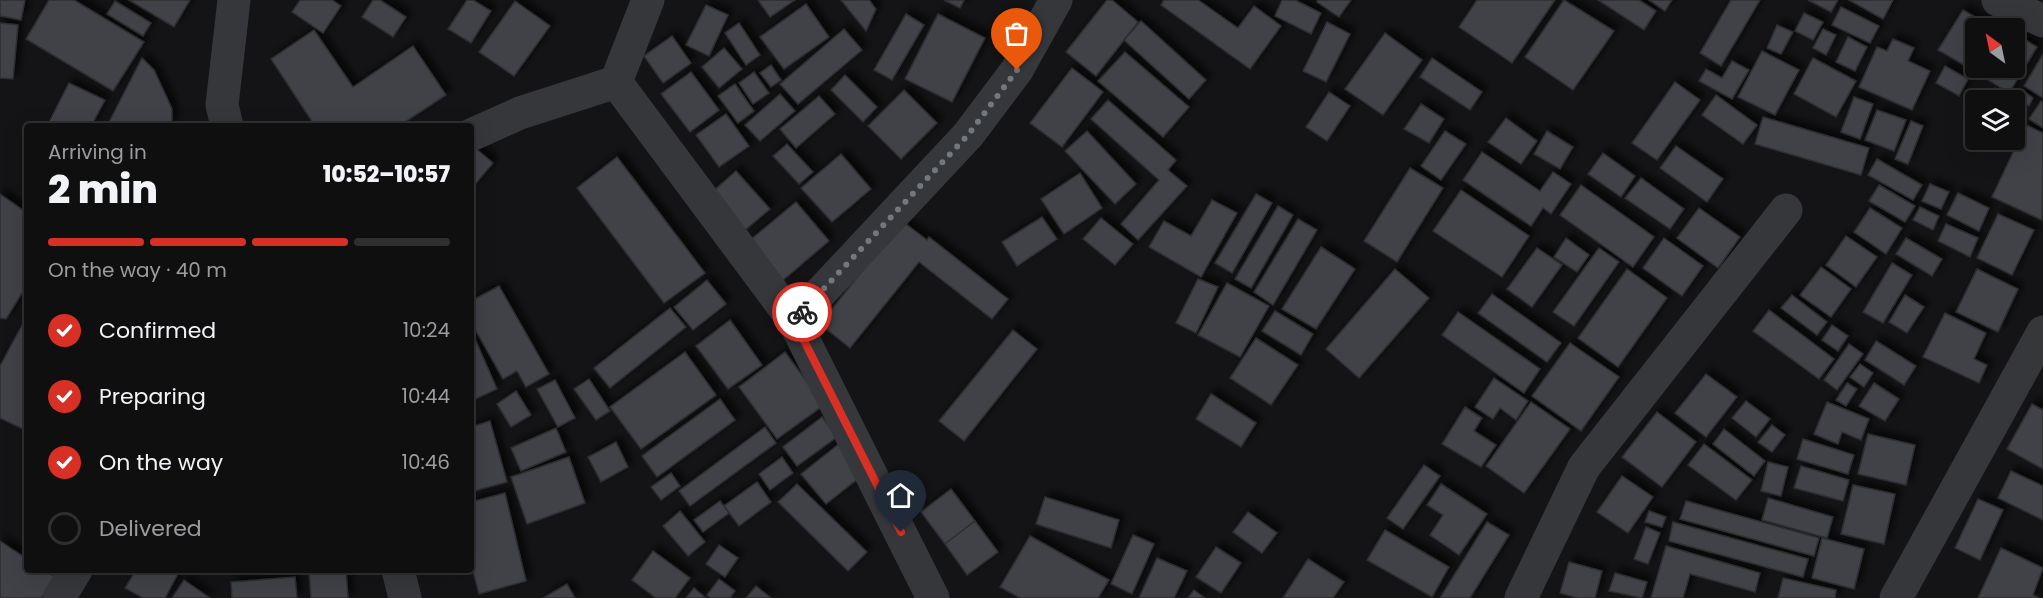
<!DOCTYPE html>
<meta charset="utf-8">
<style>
body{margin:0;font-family:Poppins,sans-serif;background:#181819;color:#f1f3f6;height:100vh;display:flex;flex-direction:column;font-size:22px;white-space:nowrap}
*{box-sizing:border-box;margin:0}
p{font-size:20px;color:#9b9c9f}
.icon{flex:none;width:33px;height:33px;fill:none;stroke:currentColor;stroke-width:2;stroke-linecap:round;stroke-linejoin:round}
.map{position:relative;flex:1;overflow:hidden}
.drawer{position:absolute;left:24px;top:123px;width:450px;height:450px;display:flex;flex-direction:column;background:#0f0f10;border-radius:6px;box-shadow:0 6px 24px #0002,0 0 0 2px #2f2f30}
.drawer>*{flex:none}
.needle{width:39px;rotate:327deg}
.fabs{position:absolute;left:1965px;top:18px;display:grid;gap:12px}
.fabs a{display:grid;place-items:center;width:60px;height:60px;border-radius:6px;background:#0f0f10;box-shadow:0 6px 24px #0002,0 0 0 2px #2f2f30;font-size:30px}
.pin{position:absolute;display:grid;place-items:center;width:51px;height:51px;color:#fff;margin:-62px -26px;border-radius:50% 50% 50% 0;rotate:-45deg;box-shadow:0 0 6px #0007}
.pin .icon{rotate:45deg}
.courier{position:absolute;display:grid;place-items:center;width:60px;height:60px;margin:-30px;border:4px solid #d93025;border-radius:50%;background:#fff;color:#222;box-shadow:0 2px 8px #0007}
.summary em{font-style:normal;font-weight:800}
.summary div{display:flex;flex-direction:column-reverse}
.summary{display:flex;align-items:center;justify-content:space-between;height:102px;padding:0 24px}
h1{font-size:39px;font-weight:800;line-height:45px}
.bar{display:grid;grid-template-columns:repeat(4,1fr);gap:9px 6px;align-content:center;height:72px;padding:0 24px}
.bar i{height:8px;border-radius:4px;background:#2f2f30}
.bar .selected{background:#d93025}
.bar p{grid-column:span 4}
ol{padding:0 24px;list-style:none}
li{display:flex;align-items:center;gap:18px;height:66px}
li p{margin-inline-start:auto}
li .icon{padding:6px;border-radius:50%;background:#d93025;color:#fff;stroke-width:4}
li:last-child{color:#9b9c9f}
li i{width:33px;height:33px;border:3px solid #2f2f30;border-radius:50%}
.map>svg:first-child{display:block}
</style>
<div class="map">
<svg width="2043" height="598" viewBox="0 0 2043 598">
<defs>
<filter id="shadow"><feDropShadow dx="5.5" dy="-5.5" stdDeviation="3" flood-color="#0009"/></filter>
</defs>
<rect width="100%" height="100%" fill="#141416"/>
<!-- building -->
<g fill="#404346" stroke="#2e2f32" stroke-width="1.5" filter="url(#shadow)">
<path d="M0,0H25L21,20L0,16Z"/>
<path d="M49,0H74L144,42L113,91L26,39Z"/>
<path d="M129,0H190L174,27Z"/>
<path d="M300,0H332L341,6L323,33L292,12Z"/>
<path d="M373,0H380L406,17L393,37L362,17Z"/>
<path d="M467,0H473L491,11L471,43L448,29Z"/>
<path d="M758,0H795L770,17Z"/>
<path d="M841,0H869L876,9L866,31Z"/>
<path d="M944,0H964L960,8Z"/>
<path d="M1107,0H1112L1138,22L1096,76L1066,52Z"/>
<path d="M1164,0H1198L1238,28L1254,6L1281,26L1250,69L1161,5Z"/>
<path d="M1282,0H1295L1321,13L1311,34L1275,16Z"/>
<path d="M1318,0H1351L1339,17L1317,2Z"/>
<path d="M1477,0H1555L1512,63L1459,27Z"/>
<path d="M1564,0L1614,31L1573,90L1525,57Z"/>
<path d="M1598,0H1639L1656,11L1644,30Z"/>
<path d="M1649,0H1672L1665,11Z"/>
<path d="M1731,0H1760L1721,66L1700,53Z"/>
<path d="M1808,0H1838L1831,12Z"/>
<path d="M1849,0H1893L1883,19Z"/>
<path d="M115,1L151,23L143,36L107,14Z"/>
<path d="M515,1L550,26L514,76L479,52Z"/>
<path d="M806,4L829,37L784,69L760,37Z"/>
<path d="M706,5L728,15L709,56L686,45Z"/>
<path d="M1841,7L1879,26L1870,43L1832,25Z"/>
<path d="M1963,10L1993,28H1976V62L1971,69L1938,50Z"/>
<path d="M1804,13L1823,22L1813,40L1795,31Z"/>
<path d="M906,14L924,25L892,80L874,70Z"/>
<path d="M938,14L985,38L952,102L905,79Z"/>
<path d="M1141,21L1206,80L1189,99L1124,40Z"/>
<path d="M1327,22L1350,34L1326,82L1303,71Z"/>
<path d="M0,23L18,25L13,79L0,78Z"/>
<path d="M739,23L760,55L746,65L725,33Z"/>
<path d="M1777,25L1793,32L1781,54L1767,48Z"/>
<path d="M844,29L862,50L798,104L780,84Z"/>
<path d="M1823,29L1836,35L1826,55L1813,48Z"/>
<path d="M314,30L353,87L413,46L446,95L399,126H315L271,59Z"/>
<path d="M1385,33L1422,60L1383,115L1345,89Z"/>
<path d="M2014,33L2037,47L2009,93L1977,73L1980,68H2014Z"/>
<path d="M672,36L691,63L663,83L644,56Z"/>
<path d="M1848,37L1867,47L1855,71L1836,62Z"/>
<path d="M1893,39L1914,48L1908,61L1930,71L1912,110L1859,87L1877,47L1887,51Z"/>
<path d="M724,48L742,69L719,88L702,67Z"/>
<path d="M1762,51L1799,70L1775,115L1738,97Z"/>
<path d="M1125,52L1189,107L1163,137L1098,81Z"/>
<path d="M2043,54V98L2024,86Z"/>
<path d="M142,58L154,70L172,109V126H107Z"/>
<path d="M1432,58L1482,92L1470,110L1420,77Z"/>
<path d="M1813,58L1856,81L1836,117L1794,94Z"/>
<path d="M1732,61L1749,70L1732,99L1699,81L1706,69L1722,78Z"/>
<path d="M771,65L781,80L771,87L760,73Z"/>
<path d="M1945,66L1968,79L1959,96L1936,83Z"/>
<path d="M1072,68L1103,92L1062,147L1030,123Z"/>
<path d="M691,72L719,110L690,132L661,94Z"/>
<path d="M754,72L769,93L753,104L739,83Z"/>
<path d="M845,75L877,107L863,122L831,90Z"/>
<path d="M1675,82L1700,100L1657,160L1632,143Z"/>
<path d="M69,83L105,100L91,126H47Z"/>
<path d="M735,84L754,111L738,123L718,96Z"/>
<path d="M1995,88L2013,99L2011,100H1987Z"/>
<path d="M904,90L937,123L901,159L868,126Z"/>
<path d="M2022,90L2033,98L2029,106L2017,98Z"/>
<path d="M1329,92L1350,106L1327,141L1306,127Z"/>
<path d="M780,94L795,111L760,141L745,125Z"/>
<path d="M1716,95L1757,125L1743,144L1702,115Z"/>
<path d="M819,96L835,114L796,148L780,129Z"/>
<path d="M1854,97L1873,104L1860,139L1841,132Z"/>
<path d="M1108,100L1176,160L1168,170L1187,186L1138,240L1121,224L1159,180L1091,119Z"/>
<path d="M2041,101L2043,102V128L2029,119Z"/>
<path d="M1421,104L1444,119L1429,143L1404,129Z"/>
<path d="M1877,110L1906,120L1894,151L1865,140Z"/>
<path d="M726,114L749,146L719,167L696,135Z"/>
<path d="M1763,117L1869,148L1861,175L1755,144Z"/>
<path d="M1506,118L1537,141L1521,164L1488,142Z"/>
<path d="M1911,121L1923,126L1908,164L1895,159Z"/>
<path d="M2026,125L2043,133L2042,220L1992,197Z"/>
<path d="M1087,131L1136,184L1115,204L1065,151Z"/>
<path d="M1445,131L1466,144L1441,180L1421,166Z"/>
<path d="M1547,131L1573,147L1560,169L1534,154Z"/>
<path d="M787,144L813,172L799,184L773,156Z"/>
<path d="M1676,146L1723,179L1707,202L1660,168Z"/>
<path d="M474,147L493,163L471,189V150Z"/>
<path d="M1482,152L1540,191L1553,172L1571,184L1551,214L1543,208L1531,226L1463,180Z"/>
<path d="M1603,153L1635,176L1621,197L1588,174Z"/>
<path d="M841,154L871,189L832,222L801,188Z"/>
<path d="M617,157L705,273L664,303L577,188Z"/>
<path d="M1877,159L1922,185L1913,200L1868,175Z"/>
<path d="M1410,168L1443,188L1397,262L1364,241Z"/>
<path d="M736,171L770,209L744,231L711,193Z"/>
<path d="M1080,173L1102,208L1064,234L1041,199Z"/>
<path d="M1641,178L1684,209L1670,229L1625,198Z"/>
<path d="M1930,184L1949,192L1941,209L1922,201Z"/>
<path d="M1581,185L1654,237L1633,267L1560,215Z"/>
<path d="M1879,185L1915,206L1905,222L1869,201Z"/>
<path d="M1461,190L1529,236L1502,277L1433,231Z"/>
<path d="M1958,193L1989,208L1979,231L1947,215Z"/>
<path d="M0,194L27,213V285L6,319L0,318Z"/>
<path d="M1256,194L1272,203L1232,273L1215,263Z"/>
<path d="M1212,200L1237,213L1201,277L1149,247L1164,221L1191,236Z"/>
<path d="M796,202L829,241L782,281L749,241Z"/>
<path d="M1278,206L1293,215L1251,288L1235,279Z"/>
<path d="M1920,207L1939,216L1933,230L1913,220Z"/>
<path d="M1699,208L1740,237L1718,268L1677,238Z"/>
<path d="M1870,208L1902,228L1886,254L1854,232Z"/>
<path d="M1998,214L2034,230L2012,275L1977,258Z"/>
<path d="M1042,217L1057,239L1017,266L1002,242Z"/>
<path d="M1101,218L1133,244L1115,265L1083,239Z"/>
<path d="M1298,219L1317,230L1273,305L1254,292Z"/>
<path d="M902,221L927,240L929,237L1008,299L992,319L919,262L850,348L820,324Z"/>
<path d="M1946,224L1978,238L1970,257L1938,241Z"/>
<path d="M1846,236L1877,257L1856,287L1826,265Z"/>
<path d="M1566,238L1589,255L1577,272L1554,257Z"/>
<path d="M1664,238L1703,266L1682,296L1643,268Z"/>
<path d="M1906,238L1942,259L1932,276L1896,254Z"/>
<path d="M1321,247L1355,269L1316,329L1282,309Z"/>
<path d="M1537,248L1562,265L1532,307L1507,289Z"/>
<path d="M1599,248L1619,262L1574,326L1553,312Z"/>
<path d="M1892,263L1912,275L1883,323L1863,312Z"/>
<path d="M1821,267L1851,289L1831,317L1800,295Z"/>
<path d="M1395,269L1429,298L1359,378L1326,349Z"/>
<path d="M1627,269L1667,298L1618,367L1578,338Z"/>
<path d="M1977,269L2018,289L1998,332L1956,312Z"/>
<path d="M1198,279L1218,287L1196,333L1176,323Z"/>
<path d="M707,280L726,304L693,330L674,307Z"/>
<path d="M1227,283L1269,306L1240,357L1198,335Z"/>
<path d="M499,286L549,374L526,387L517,371L503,379L471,322V301Z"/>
<path d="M1492,294L1561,343L1547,362L1478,313Z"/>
<path d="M1792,295L1827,322L1817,335L1781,308Z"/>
<path d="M1905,295L1924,307L1907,333L1889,322Z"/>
<path d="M670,308L686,327L610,388L594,368Z"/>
<path d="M1769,310L1834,359L1819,379L1753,331Z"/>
<path d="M1275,311L1313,334L1301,355L1262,331Z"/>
<path d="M1458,312L1540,369L1524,393L1442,335Z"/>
<path d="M1945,313L1986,333L1974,359L1987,365L1979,383L1923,357Z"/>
<path d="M27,316V431L0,418V366Z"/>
<path d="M730,320L762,365L728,389L696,346Z"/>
<path d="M1832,325L1848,336L1838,351L1822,340Z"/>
<path d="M471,330L497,389L471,401Z"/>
<path d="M1013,330L1037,349L964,441L939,421Z"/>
<path d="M1256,338L1298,365L1271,405L1230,378Z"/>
<path d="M1876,341L1916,366L1904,385L1865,360Z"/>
<path d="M1570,343L1619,377L1581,431L1532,396Z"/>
<path d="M1849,344L1863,354L1837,390L1824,380Z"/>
<path d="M685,352L716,395L641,449L610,407Z"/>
<path d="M785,352L824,405L777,439L739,387Z"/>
<path d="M1860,364L1873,373L1864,387L1850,377Z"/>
<path d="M1706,374L1737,397L1706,437L1675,413Z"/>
<path d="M1494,378L1528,401L1516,420L1500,408L1493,419L1475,407Z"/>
<path d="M589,379L610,411L596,420L574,389Z"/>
<path d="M555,380L575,418L558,427L537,389Z"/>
<path d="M1847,383L1857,389L1846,406L1836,400Z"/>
<path d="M1874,383L1899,399L1885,421L1859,406Z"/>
<path d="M516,391L531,415L511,427L497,404Z"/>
<path d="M1211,394L1256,423L1241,447L1196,419Z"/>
<path d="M720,399L735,420L657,477L642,456Z"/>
<path d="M1746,401L1770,419L1756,437L1732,418Z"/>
<path d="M1531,402L1570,429L1524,493L1486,466Z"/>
<path d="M1827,402L1869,419L1861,440L1842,432L1838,444L1814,434Z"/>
<path d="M2032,404L2043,410V469L2007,449Z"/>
<path d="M1465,407L1482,418L1474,431L1496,445L1481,467L1442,444Z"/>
<path d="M1657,412L1696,442L1662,487L1622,457Z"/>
<path d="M822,417L837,437L797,466L783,447Z"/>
<path d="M490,421L507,482L471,492V427Z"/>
<path d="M1772,425L1785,435L1772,452L1758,442Z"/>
<path d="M765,427L776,443L690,506L679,491Z"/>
<path d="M556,428L566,452L521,471L511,448Z"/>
<path d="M1724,429L1765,461L1754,476L1713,444Z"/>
<path d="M1868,434L1915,445L1906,485L1858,474Z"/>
<path d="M1803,439L1854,455L1848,474L1797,459Z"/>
<path d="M616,442L628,467L601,482L588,457Z"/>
<path d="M840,443L864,474L826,504L801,474Z"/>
<path d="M1704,444L1752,480L1736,500L1688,465Z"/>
<path d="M569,457L585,503L527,524L511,477Z"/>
<path d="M782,457L793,473L770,490L759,474Z"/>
<path d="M1768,462L1788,467L1781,496L1761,491Z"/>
<path d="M1424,465L1440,476L1403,529L1387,518Z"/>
<path d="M1801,466L1849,480L1843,501L1794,488Z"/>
<path d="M2011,471L2043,486V520L1998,498Z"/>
<path d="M671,473L680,486L661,500L651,487Z"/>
<path d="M1622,476L1653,497L1628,533L1597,512Z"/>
<path d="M757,482L771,502L739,526L724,506Z"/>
<path d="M797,484L867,552L848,571L778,502Z"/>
<path d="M1441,484L1487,514L1459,555L1430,535L1443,515L1427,505Z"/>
<path d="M1853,485L1895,494L1884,544L1841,534Z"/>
<path d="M951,489L975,521L945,544L921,512Z"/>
<path d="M505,493L526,581L479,594L471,563V502Z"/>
<path d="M1045,497L1119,520L1111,548L1036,524Z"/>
<path d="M1768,498L1833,517L1827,538L1762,520Z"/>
<path d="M1978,499L2003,510L1980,560L1955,548Z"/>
<path d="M720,501L729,513L703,532L694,520Z"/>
<path d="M1686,501L1819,538L1814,556L1680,519Z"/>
<path d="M680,511L705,542L688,556L663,526Z"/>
<path d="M1649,511L1666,517L1662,527L1645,522Z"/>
<path d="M1248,512L1277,533L1262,553L1233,532Z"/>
<path d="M975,521L998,552L967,575L945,544Z"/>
<path d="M1487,522L1509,535L1470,598H1440Z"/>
<path d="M1673,522L1808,559L1803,577L1669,541Z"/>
<path d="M1646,527L1660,533L1648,564L1634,559Z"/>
<path d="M1385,530L1449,567L1432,597L1367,560Z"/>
<path d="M1133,535L1154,544L1132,594L1111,584Z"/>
<path d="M1030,536L1109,580L1098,598H1020L1000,587Z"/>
<path d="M1822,538L1864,549L1854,589L1812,578Z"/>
<path d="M0,541L27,559V570H44L55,577L41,598H0Z"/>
<path d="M719,545L738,558L725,577L706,564Z"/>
<path d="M1666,546L1760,573L1755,592L1690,574L1683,598H1651Z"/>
<path d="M1216,547L1241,563L1221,593L1196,577Z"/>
<path d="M2001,548L2043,568L2033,595L2039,598H1978Z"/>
<path d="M653,551L690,578L675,598H656L632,580Z"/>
<path d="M1157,558L1187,571L1174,598H1139Z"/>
<path d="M1308,559L1344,582L1333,598H1283Z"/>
<path d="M1569,562L1602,571L1595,598H1577L1560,593Z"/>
<path d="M136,570H180L165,598H143L125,588Z"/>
<path d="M346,570L348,598H311L309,572Z"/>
<path d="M1615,573L1647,582L1642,598L1609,591Z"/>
<path d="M295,577L297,598H232L231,582Z"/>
<path d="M1783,578L1836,590L1835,598H1778Z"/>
<path d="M719,579L735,591L730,598H711L707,595Z"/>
<path d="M184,580L210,598H172Z"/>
<path d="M567,584L575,598H543Z"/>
<path d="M756,586L771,598H746Z"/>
<path d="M694,588L706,598H686Z"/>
<path d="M1194,590L1205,598H1188Z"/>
</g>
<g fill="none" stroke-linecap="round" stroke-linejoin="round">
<!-- street -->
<g stroke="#35373b" stroke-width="33">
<path d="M648,0L616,82L794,321L933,598"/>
<path d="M1998,0L2043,21"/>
<path d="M227,126L222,105L234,0"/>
<path d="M471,135L520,113L616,82"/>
<path d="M794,321L968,135L1017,70L1056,0"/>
<path d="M398,570L405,598"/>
<path d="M59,598L76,570"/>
<path d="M1521,598L1584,467L1786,210"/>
<path d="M1896,598L2043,332"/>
</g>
</g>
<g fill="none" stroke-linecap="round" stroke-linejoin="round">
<!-- done -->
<path stroke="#73787e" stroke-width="6" stroke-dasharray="0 10.8" d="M802,312L968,135L1017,70"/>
<!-- route -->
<path stroke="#d93025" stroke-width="8" d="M802,312L794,321L901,532"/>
</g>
</svg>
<div class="fabs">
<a><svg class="needle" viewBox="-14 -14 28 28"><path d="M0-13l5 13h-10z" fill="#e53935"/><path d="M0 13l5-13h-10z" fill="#9b9c9f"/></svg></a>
<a><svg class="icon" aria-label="layers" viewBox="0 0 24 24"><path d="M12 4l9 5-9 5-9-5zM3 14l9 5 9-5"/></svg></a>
</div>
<div class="pin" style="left:1017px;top:70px;background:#ea580c"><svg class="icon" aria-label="bag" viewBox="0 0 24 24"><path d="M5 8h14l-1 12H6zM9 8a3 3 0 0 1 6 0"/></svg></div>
<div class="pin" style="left:901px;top:532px;background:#1f2937"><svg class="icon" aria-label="home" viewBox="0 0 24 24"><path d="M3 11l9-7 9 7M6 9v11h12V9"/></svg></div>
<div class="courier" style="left:802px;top:312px"><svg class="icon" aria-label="bike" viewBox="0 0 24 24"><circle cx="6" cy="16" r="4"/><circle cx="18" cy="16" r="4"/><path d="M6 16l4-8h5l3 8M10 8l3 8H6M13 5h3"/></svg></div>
<section class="drawer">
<div class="summary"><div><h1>2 min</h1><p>Arriving in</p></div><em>10:52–10:57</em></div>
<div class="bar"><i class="selected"></i><i class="selected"></i><i class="selected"></i><i></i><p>On the way · 40 m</p></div>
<ol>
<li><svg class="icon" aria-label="check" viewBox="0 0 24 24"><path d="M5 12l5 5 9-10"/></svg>Confirmed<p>10:24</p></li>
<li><svg class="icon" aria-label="check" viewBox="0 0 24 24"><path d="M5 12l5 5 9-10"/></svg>Preparing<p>10:44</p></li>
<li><svg class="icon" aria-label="check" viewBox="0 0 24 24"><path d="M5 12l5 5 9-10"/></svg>On the way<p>10:46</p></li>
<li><i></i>Delivered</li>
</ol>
</section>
</div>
